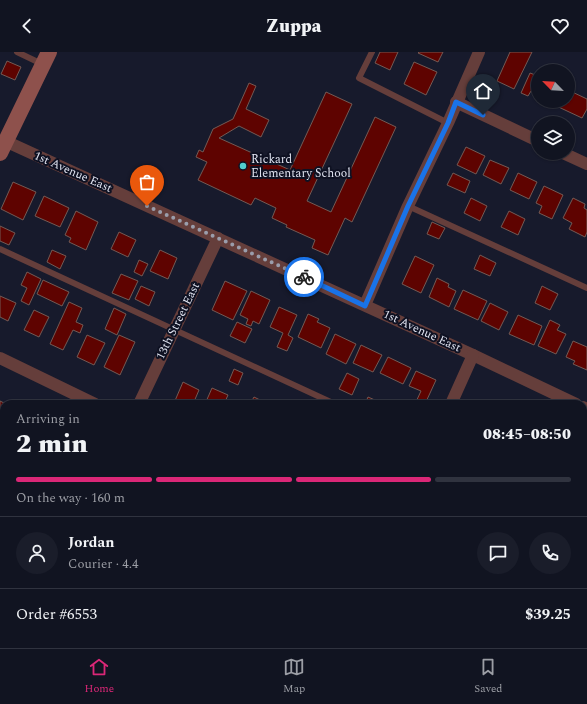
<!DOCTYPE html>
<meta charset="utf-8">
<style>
body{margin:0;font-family:Spectral,serif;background:#1a1d2a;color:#f1f3f6;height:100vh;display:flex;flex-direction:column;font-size:15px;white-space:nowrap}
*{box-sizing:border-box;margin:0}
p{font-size:13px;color:#9c9ea5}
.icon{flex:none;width:22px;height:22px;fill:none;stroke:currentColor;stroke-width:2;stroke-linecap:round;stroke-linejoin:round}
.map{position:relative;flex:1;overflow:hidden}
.sheet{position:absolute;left:0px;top:348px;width:587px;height:248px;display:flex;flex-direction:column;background:#111421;border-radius:12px 12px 0 0;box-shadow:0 1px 3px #0004,0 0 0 1px #30333f}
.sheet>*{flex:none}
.needle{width:26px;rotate:295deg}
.buttons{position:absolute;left:531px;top:12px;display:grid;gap:8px}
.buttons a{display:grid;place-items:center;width:44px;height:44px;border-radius:50%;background:#111421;box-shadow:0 1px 3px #0004,0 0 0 1px #30333f;font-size:20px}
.pin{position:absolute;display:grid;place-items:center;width:34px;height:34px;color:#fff;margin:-41px -17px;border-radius:50% 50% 50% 0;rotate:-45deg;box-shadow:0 0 4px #0007}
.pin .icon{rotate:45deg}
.courier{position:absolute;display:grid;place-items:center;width:40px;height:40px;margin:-20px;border:3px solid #1a73e8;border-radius:50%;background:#fff;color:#222;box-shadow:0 1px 5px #0007}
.summary em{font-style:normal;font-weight:800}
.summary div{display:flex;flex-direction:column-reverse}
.summary{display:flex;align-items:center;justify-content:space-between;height:68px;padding:0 16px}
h1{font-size:26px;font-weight:800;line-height:30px}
.bar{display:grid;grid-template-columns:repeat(4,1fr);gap:6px 4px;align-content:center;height:48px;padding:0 16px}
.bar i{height:5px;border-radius:3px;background:#30333f}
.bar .current{background:#db2777}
.bar p{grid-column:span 4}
.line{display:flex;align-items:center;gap:10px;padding:0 16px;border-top:1px solid #30333f}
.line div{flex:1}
.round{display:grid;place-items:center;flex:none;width:42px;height:42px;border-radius:21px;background:#1a1d2a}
header{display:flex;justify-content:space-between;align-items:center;height:52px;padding:0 16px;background:#111421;font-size:18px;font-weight:800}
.tab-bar{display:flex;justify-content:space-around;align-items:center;height:56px;border-top:1px solid #30333f;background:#111421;font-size:11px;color:#9c9ea5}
.tab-bar a{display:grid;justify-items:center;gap:2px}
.tab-bar .current{color:#db2777}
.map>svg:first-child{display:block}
</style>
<header><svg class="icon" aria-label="back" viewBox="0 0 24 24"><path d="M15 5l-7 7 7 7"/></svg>Zuppa<svg class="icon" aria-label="heart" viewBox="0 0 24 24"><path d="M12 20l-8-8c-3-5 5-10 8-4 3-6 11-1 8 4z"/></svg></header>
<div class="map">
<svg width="587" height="596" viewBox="0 0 587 596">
<rect width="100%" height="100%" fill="#171a2c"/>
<!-- green -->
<path fill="#1f3203" d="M233,592H531L529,596H231Z"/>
<!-- building -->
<g fill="#5e0300" stroke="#735a54">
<path d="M380,0H398L390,18L375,11Z"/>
<path d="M419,0H443L438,10L418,1Z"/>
<path d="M510,0H532L514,37L497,29Z"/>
<path d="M7,9L21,15L15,28L1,22Z"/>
<path d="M414,10L437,20L426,43L404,32Z"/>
<path d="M530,21L538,24V42L531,39L528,44L521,41Z"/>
<path d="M249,31L256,34L246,57L269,68L261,85L239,74L219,86L290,118L326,40L352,52L307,149L331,160L375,65L396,75L352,170L345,166L328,203L312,196L315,188L286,175L287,173L272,166L276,156L255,146L251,153L198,128L207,110L196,105L199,98L203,100L213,77L233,67Z"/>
<path d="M568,38L587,47V57L582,66L550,51L551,49H568Z"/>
<path d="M466,95L485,104L476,122L457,113Z"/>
<path d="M490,108L509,116L501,132L483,123Z"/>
<path d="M453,121L470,129L465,141L447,133Z"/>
<path d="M518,121L537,130L529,147L510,138Z"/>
<path d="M13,130L36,140L23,168L1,157Z"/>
<path d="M544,134L563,143L552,167L539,161L542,154L536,151Z"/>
<path d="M44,144L69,156L60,175L35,164Z"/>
<path d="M471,146L487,154L480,169L464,161Z"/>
<path d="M573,146L585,152L584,156L587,158V180L585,185L569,177L572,171L563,166Z"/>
<path d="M76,159L98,170L86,198L69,190L71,186L65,183Z"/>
<path d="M509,159L525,167L518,183L501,175Z"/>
<path d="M432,170L445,176L439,187L427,182Z"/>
<path d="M0,174L15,181L9,193L0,189Z"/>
<path d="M119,180L136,188L128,205L111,197Z"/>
<path d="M52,198L66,204L60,217L47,210Z"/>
<path d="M160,198L177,206L168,227L150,219Z"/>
<path d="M480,203L496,211L490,224L474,217Z"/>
<path d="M415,204L434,213L421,241L402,232Z"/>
<path d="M139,208L148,212L142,224L134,220Z"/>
<path d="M27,220L41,227L29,253L21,249L27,236L21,233Z"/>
<path d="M121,222L138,229L129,248L112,241Z"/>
<path d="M437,226L449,232L448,235L456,239L449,255L429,245Z"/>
<path d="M43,228L69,240L62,254L37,242Z"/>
<path d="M225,229L247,239L233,268L212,258Z"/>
<path d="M141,234L155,240L149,254L135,247Z"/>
<path d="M542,234L558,242L550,258L535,251Z"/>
<path d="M463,238L487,249L478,268L454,257Z"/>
<path d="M251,239L270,248L259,272L253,269L251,274L246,272L248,267L240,263Z"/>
<path d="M0,244L16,251L8,269L0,265Z"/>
<path d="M69,250L82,256L76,270L83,273L80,281L73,278L63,298L50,292Z"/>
<path d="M490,251L508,260L499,278L481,269Z"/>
<path d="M279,255L297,263L288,283L293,286L287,299L277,295L283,281L270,275Z"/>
<path d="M114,256L126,262L117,283L105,277Z"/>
<path d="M34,258L49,265L39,285L24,278Z"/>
<path d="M308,262L319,267L317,270L330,276L321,296L298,285Z"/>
<path d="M518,263L542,274L534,293L509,282Z"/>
<path d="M550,268L560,273L557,278L566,282L556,302L538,294Z"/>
<path d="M237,270L252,277L245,291L230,284Z"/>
<path d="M335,282L356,292L346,312L326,302Z"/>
<path d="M87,283L105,291L94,313L77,305Z"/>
<path d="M119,283L135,290L120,323L104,315Z"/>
<path d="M573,289L587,295V318L573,312L575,309L566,305Z"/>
<path d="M361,293L382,303L373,320L353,311Z"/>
<path d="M388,305L411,316L403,332L380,321Z"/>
<path d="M234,317L243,321L238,333L229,329Z"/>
<path d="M416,319L436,328L425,352H415L421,339L409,334Z"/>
<path d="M347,321L359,327L352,343L339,337Z"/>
<path d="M183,330L199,338L193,352H176L174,351Z"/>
<path d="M212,336L228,343L224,352H205Z"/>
<path d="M254,345L264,350L263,352H250Z"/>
<path d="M368,345L384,352H365Z"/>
<path d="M0,349L6,352H4V371L0,378Z"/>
<path d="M8,592H32L30,596H6Z"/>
<path d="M55,592H67L73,595L72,596H53Z"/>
<path d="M504,592H522L520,596H501Z"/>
</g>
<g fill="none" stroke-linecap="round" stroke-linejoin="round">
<!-- lane -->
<g stroke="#653e3b" stroke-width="6">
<path d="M17,0L42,12"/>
<path d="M372,0L359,26L448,71"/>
<path d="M408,154L587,236"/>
<path d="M0,197L335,352"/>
<path d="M583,469L587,471"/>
<path d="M43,596L44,592"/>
</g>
<!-- street -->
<g stroke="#653e3b" stroke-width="12">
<path d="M456,50L538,89"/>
<path d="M5,89L473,303L576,352"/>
<path d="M563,101L587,112"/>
<path d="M365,253L408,154L448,71L479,0"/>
<path d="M0,306L95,352"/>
<path d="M139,352L218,186"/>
<path d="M451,352L473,303"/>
<path d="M583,355L587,357"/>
<path d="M0,428L4,430"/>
<path d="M0,531L4,533"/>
<path d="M129,592L138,596"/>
<path d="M574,592L578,596"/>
<path d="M219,596L221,592"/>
</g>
<!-- secondary -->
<path stroke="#8e514c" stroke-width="16" d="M0,101L49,0"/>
</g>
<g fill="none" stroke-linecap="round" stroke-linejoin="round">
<!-- done -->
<path stroke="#9a9dab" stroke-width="4" stroke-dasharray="0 7.2" d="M147,154L304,225"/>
<!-- route -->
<path stroke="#1a73e8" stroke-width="5" d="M304,225L365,254L408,154L448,71L456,50L483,63"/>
</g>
<!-- markers -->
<circle fill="#52cdce" stroke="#0e1122" stroke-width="1.5" cx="243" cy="114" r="4"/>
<g text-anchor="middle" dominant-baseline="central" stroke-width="4" stroke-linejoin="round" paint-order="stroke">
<!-- poi labels -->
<g font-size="12" fill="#e0e3f0" stroke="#0e1122" text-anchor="start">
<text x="251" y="107">Rickard<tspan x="251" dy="14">Elementary School</tspan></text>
</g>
<!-- street labels -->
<g font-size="12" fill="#e0e3f0" stroke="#0e1122">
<text transform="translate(73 120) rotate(24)">1st Avenue East</text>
<text transform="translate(178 269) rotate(-64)">13th Street East</text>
<text transform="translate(422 279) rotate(25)">1st Avenue East</text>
</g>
</g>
</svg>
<div class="buttons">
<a><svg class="needle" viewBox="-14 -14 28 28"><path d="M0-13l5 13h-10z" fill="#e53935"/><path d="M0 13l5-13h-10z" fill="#9c9ea5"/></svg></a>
<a><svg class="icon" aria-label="layers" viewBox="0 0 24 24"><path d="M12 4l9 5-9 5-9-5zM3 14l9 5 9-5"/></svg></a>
</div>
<div class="pin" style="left:147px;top:154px;background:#ea580c"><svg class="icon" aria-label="bag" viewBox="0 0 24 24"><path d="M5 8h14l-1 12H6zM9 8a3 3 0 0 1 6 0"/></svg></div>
<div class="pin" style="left:483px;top:63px;background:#1f2937"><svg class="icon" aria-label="home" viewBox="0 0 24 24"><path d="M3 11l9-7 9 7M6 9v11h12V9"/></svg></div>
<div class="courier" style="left:304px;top:225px"><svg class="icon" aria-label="bike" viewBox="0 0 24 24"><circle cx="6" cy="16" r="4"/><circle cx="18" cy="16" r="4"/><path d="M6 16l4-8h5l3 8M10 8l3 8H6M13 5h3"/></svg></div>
<section class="sheet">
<div class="summary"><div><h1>2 min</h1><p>Arriving in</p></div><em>08:45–08:50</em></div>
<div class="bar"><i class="current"></i><i class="current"></i><i class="current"></i><i></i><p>On the way · 160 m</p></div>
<div class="line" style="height:72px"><a class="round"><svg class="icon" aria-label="person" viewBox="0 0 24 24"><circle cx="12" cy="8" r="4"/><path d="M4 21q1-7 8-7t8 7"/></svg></a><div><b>Jordan</b><p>Courier · 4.4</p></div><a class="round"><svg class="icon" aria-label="chat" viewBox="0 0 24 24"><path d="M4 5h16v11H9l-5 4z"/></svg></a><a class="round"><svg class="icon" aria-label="phone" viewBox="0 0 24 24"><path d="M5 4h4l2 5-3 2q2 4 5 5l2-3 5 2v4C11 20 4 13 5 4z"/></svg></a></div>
<div class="line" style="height:52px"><div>Order #6553</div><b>$39.25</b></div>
</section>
</div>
<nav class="tab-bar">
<a class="current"><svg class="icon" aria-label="home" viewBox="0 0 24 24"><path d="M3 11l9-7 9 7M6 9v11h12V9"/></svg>Home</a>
<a><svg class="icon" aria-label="map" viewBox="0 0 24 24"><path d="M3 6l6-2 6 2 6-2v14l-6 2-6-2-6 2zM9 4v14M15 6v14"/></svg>Map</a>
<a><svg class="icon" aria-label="saved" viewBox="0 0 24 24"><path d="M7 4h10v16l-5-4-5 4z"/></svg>Saved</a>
</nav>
